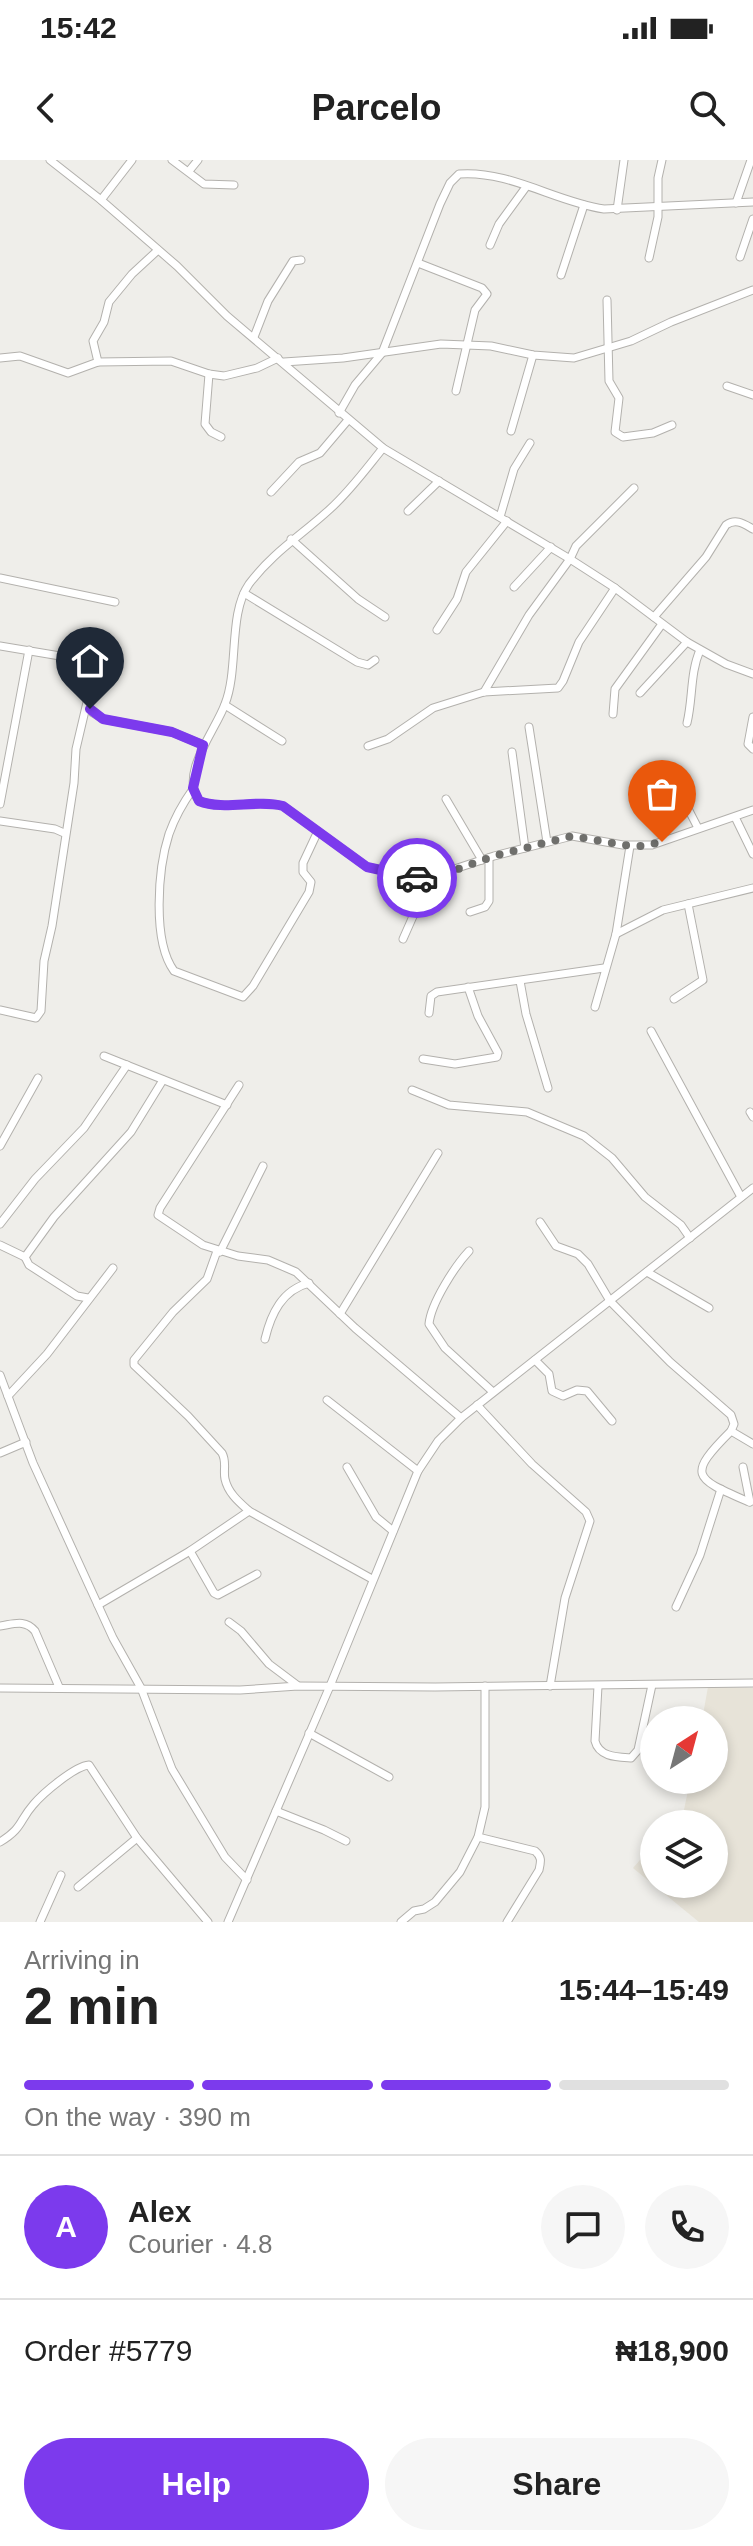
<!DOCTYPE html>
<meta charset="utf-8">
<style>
body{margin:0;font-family:Arial,sans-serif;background:#f6f6f6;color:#222;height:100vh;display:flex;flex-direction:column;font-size:30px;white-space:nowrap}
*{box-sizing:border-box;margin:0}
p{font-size:26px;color:#767676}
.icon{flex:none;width:44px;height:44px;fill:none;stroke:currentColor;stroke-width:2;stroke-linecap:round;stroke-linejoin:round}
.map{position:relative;height:1762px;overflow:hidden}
.panel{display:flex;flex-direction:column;background:#fff;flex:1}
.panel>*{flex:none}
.needle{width:52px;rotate:36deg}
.tools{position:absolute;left:640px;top:1546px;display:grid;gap:16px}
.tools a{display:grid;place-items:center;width:88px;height:88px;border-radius:50%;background:#fff;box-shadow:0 4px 12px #0003;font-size:40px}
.pin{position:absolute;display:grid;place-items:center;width:68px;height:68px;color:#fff;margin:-82px -34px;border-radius:50% 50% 50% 0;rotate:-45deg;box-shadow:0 0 8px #0007}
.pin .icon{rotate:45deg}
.courier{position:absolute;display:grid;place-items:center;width:80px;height:80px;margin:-40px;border:6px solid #7c3aed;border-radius:50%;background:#fff;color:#222;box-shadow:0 2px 10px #0007}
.headline em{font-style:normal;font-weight:600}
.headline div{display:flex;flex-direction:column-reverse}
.headline{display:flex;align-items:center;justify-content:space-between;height:136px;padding:0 24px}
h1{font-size:52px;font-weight:600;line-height:60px}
.bar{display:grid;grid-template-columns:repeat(4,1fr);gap:12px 8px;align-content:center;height:96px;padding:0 24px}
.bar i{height:10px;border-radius:6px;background:#e0e0e0}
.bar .active{background:#7c3aed}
.bar p{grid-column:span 4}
.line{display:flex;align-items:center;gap:20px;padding:0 24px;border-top:2px solid #e0e0e0}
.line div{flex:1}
.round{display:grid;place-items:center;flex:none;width:84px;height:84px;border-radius:42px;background:#f6f6f6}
.primary-button{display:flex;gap:16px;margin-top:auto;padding:16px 24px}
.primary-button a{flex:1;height:92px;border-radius:48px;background:#7c3aed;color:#fff;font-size:32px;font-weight:600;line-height:92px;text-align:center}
.primary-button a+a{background:#f6f6f6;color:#222}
.status{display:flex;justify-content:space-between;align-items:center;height:56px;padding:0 40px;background:#fff;direction:ltr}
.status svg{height:22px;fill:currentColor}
header{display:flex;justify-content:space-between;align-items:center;height:104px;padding:0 24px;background:#fff;font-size:36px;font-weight:600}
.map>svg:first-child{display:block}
</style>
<div class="status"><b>15:42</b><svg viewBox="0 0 49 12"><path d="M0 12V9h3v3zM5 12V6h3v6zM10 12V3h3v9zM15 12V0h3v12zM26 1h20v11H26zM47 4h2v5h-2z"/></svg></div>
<header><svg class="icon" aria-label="back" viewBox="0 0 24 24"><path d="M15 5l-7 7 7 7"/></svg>Parcelo<svg class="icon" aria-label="search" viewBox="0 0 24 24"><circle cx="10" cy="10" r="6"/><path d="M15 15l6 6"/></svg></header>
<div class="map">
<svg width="753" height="1762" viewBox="0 0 753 1762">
<rect width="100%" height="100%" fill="#efeeea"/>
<!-- built -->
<path fill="#e7e3d8" d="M708,1527L753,1528V1762H699L633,1708L654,1684V1724H714V1664H672L684,1650L690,1620H714V1560H702Z"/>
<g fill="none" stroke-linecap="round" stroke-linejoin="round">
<!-- minor casing -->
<g stroke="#b3b1ad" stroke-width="9">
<g id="minor">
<path d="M50,0L101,40L177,106L227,156L383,288L570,399L615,428L687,482L726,504L753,514"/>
<path d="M172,0L204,24L234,25"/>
<path d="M189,11L198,0"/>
<path d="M101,40L132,0"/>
<path d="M736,43L751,0"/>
<path d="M617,50L624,0"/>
<path d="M490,85L499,64L526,27"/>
<path d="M740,97L753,59"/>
<path d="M649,98L658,57V18L662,0"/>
<path d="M418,103L482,128L487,134L475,150L456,231"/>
<path d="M561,115L584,45"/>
<path d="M607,140L609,221L619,238L615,272L623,277L653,273L672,265"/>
<path d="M254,177L268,141L293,101L301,100"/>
<path d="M0,198L20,196L68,213L98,202L171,201L209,214L224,216L257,208L278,198"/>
<path d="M98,202L93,181L104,162L109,142L132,114L158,90"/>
<path d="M284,202L343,198L441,184L491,186L533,195L574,198L631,181L671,162L753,130"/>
<path d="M209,214L205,264L211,272L221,277"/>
<path d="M727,226L753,235"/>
<path d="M339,253L355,225L382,193L440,44L450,23L459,14C509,10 556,42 604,49L753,42"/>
<path d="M511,271L533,195"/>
<path d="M383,288C366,309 350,331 330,349C302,375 273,392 249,424C228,454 239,509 225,544C216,570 179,613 199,641C224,651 256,639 283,646L367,707L424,719L494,696L572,676L623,685H652L753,650"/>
<path d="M271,332L299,302L320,293L348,260"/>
<path d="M408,351L439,321"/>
<path d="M500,357L514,309L530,283"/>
<path d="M291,379L358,439L385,457"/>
<path d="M0,418L115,442"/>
<path d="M514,427L551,387"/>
<path d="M244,433L357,502L368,505L375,500"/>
<path d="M654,457L706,397L726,365C736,358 744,364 753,369"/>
<path d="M437,470L457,439L466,412L507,361"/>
<path d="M0,486L78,499L88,504L91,509L92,521L76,589L74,623L52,766L44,801L41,851L36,858L0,850"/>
<path d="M484,532L529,455L570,399L576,386L634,328"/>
<path d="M640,533L687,482"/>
<path d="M88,545L93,553L103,559L172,572L203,585"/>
<path d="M225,545L282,581"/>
<path d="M613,554L615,529L662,464"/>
<path d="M753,557L748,584L753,589"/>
<path d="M687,563C693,538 690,513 700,490"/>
<path d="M529,567L547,682"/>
<path d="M368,586L388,579L433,548L484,532L558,528L563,521L579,482L615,428"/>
<path d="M512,592L525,688"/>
<path d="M668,610L698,668"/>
<path d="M193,629C183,643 175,657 169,674C158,708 152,781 174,811L243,837L253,826L309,732L311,722L303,712V703L318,671"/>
<path d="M446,639L482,700"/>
<path d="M0,644L29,490"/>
<path d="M735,657L753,694"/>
<path d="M0,661L55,669L64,673"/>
<path d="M470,752L485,747L489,741V698"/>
<path d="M616,774L663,750L753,728"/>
<path d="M403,779L418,745L424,719"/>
<path d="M520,821L526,854L548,928"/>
<path d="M674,839L703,820L688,744"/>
<path d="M595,847L616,774L630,686"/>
<path d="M429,853L431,836L437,832L604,808"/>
<path d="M651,871L741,1037"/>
<path d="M104,896L227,945"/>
<path d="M423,899L455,904L497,897L498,893L478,856L468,827"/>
<path d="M239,925L160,1048L158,1055L203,1085L238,1096L268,1100L296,1112L355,1168L461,1258"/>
<path d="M412,930L449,945L527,952L584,976L612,998L645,1037L681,1065L690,1078"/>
<path d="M750,952L753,957"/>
<path d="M0,986L38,918"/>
<path d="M540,1062L556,1086L578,1094L588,1104L610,1141L670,1202L731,1255L734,1264L731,1271C686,1316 694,1318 749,1342"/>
<path d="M0,1064L35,1019L84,968L127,905"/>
<path d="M0,1085L25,1097"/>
<path d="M217,1091L207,1119L173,1152L134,1200V1205L188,1256L222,1293C227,1302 223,1310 225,1319C228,1333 239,1342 249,1351L372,1419"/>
<path d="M469,1091C455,1106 431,1143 429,1164L445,1188L493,1232"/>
<path d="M220,1092L263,1006"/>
<path d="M647,1112L709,1148"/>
<path d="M88,1138L77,1136L29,1105L25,1097L54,1057L131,972L163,920"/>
<path d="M340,1154L438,993"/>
<path d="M265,1179C271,1154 282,1130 309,1123"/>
<path d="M535,1200L549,1214L552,1231L563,1236L577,1230L587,1231L612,1261"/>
<path d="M0,1215L33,1303L113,1478L141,1528L172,1609L225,1697L247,1720"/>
<path d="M8,1236L47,1194L113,1108"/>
<path d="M327,1240L418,1311"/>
<path d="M477,1245L532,1304L586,1352L590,1361L565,1438L550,1526"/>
<path d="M731,1271L753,1284"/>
<path d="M0,1293L26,1282"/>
<path d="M347,1307L376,1357L393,1371"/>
<path d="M743,1307L750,1342"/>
<path d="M190,1391L214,1433L218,1435L257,1414"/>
<path d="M98,1445L190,1391L249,1351"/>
<path d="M676,1447L700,1395L721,1329"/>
<path d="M229,1462L241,1471L269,1504L297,1525"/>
<path d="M0,1466C14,1464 25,1459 35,1471L59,1527"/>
<path d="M598,1526L595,1581C599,1597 617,1597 631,1598L638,1590L652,1525"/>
<path d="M0,1528L240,1530L298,1526L435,1527L753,1523"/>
<path d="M309,1573L389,1617"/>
<path d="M276,1651L324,1670L346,1681"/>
<path d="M478,1677L535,1691C542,1697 541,1701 539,1710L507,1762"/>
<path d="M0,1682C23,1668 19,1661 33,1645C43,1633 75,1606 89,1605L137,1678L208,1762"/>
<path d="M78,1727L137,1678"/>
<path d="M40,1762L61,1715"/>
<path d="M228,1762L330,1526L418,1311L438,1281L461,1258L753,1028"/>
<path d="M401,1762L414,1751L424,1749L435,1742L460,1712L478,1677L485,1647V1526"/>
</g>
</g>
<!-- minor -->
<use href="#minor" stroke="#fff" stroke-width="7"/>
</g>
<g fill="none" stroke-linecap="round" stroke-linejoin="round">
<!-- done -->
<path stroke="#6f6f6c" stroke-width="8" stroke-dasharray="0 14.4" d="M417,718L439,716L494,696L572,676L623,685L642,686L662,682"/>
<!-- route -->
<path stroke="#7c3aed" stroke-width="10" d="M90,549L103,559L172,572L203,585L193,628L199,641C224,651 256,639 283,646L367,707L417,718"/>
</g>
</svg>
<div class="tools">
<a><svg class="needle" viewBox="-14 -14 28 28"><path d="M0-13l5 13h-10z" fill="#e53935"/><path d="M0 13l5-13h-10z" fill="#767676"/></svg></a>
<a><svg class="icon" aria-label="layers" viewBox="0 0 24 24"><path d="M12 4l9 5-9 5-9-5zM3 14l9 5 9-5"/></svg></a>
</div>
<div class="pin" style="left:662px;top:682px;background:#ea580c"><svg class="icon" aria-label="bag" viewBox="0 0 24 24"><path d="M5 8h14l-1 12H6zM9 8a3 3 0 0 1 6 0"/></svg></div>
<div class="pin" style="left:90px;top:549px;background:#1f2937"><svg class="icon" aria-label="home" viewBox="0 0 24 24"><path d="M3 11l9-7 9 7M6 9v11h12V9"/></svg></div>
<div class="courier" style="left:417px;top:718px"><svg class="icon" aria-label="car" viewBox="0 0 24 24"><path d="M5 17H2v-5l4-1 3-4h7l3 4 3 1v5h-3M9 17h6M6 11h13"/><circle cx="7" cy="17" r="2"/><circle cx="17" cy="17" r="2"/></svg></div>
</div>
<section class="panel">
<div class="headline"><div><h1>2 min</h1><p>Arriving in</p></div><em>15:44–15:49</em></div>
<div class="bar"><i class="active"></i><i class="active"></i><i class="active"></i><i></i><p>On the way · 390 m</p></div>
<div class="line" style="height:144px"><b class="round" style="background:#7c3aed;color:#fff">A</b><div><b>Alex</b><p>Courier · 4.8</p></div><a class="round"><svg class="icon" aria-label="chat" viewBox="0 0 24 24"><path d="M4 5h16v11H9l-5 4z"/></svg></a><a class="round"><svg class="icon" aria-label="phone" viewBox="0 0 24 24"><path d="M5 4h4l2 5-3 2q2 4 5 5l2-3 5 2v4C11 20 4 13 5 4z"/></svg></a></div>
<div class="line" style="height:104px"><div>Order #5779</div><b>₦18,900</b></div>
<div class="primary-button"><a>Help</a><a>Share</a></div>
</section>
